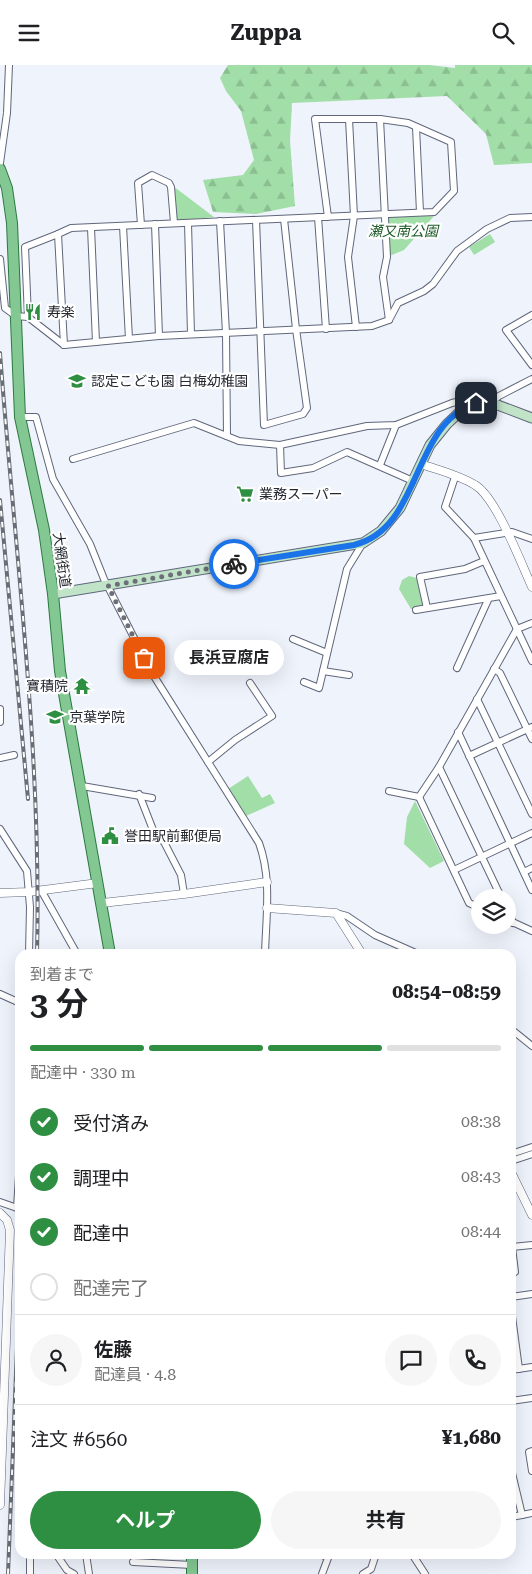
<!DOCTYPE html>
<html lang="ja">
<meta charset="utf-8">
<style>
body{margin:0;font-family:"Roboto Serif","Noto Sans JP",serif;background:#f6f6f6;color:#202124;height:100vh;display:flex;flex-direction:column;font-size:19px;white-space:nowrap}
*{box-sizing:border-box;margin:0}
p{font-size:16px;color:#757577}
.icon{flex:none;width:28px;height:28px;fill:none;stroke:currentColor;stroke-width:2;stroke-linecap:round;stroke-linejoin:round}
.map{position:relative;flex:1;overflow:hidden}
.side{position:absolute;left:15px;top:884px;width:501px;height:610px;display:flex;flex-direction:column;background:#fff;border-radius:15px;box-shadow:0 5px 20px #0002}
.side>*{flex:none}
.tools{position:absolute;left:471px;top:824px;display:grid;gap:10px}
.tools a{display:grid;place-items:center;width:45px;height:45px;border-radius:50%;background:#fff;box-shadow:0 5px 20px #0002;font-size:25px}
.pin{position:absolute;display:grid;place-items:center;width:42px;height:42px;color:#fff;margin:-21px;border-radius:10px;box-shadow:0 2px 8px #0006}
.courier{position:absolute;display:grid;place-items:center;width:50px;height:50px;margin:-25px;border:4px solid #1a73e8;border-radius:50%;background:#fff;color:#222;box-shadow:0 1px 6px #0007}
.bubble{position:absolute;height:35px;border-radius:18px;background:#fff;box-shadow:0 5px 20px #0002;font-size:16px;font-weight:700;line-height:35px;text-align:center}
.headline em{font-style:normal;font-weight:700}
.headline div{display:flex;flex-direction:column-reverse}
.headline{display:flex;align-items:center;justify-content:space-between;height:85px;padding:0 15px}
h1{font-size:32px;font-weight:700;line-height:38px}
.bar{display:grid;grid-template-columns:repeat(4,1fr);gap:8px 5px;align-content:center;height:60px;padding:0 15px}
.bar i{height:6px;border-radius:4px;background:#e0e0e0}
.bar .active{background:#2e8e41}
.bar p{grid-column:span 4}
.line{display:flex;align-items:center;gap:12px;padding:0 15px;border-top:1px solid #e0e0e0}
.line div{flex:1}
.round{display:grid;place-items:center;flex:none;width:52px;height:52px;border-radius:26px;background:#f6f6f6}
ol{padding:0 15px;list-style:none}
li{display:flex;align-items:center;gap:15px;height:55px}
li p{margin-inline-start:auto}
li .icon{padding:5px;border-radius:50%;background:#2e8e41;color:#fff;stroke-width:4}
li:last-child{color:#757577}
li i{width:28px;height:28px;border:2px solid #e0e0e0;border-radius:50%}
.button{display:flex;gap:10px;margin-top:auto;padding:10px 15px}
.button a{flex:1;height:58px;border-radius:30px;background:#2e8e41;color:#fff;font-size:20px;font-weight:700;line-height:58px;text-align:center}
.button a+a{background:#f6f6f6;color:#202124}
header{display:flex;justify-content:space-between;align-items:center;height:65px;padding:0 15px;background:#fff;font-size:22px;font-weight:700}
.map>svg:first-child{display:block}
</style>
<header><svg class="icon" aria-label="menu" viewBox="0 0 24 24"><path d="M4 6h16M4 12h16M4 18h16"/></svg>Zuppa<svg class="icon" aria-label="search" viewBox="0 0 24 24"><circle cx="10" cy="10" r="6"/><path d="M15 15l6 6"/></svg></header>
<div class="map">
<svg width="532" height="1509" viewBox="0 0 532 1509">
<defs>
<pattern id="forest-firs" width="22" height="20" patternUnits="userSpaceOnUse" patternTransform="scale(1.25)"><rect width="22" height="20" fill="#a2dea7"/><path d="M5 1l3.5 6h-7zM16 11l3.5 6h-7z" fill="#8bbe90"/></pattern>
</defs>
<rect width="100%" height="100%" fill="#eff3fc"/>
<!-- forest -->
<path fill="url(#forest-firs)" d="M228,0H429L455,3V0H532V98L494,100L486,69L447,31L292,38L290,76L295,141L256,149L213,147L203,115L243,110L254,95L241,46L226,26L220,13Z"/>
<!-- green -->
<g fill="#a2dea7">
<path d="M173,121L214,152L177,156L174,154Z"/>
<path d="M435,150L404,185L387,192L388,152Z"/>
<path d="M490,169L495,177L474,190L469,182Z"/>
<path d="M409,511L417,513L424,540L422,543L411,544L399,524L402,515Z"/>
<path d="M248,711L262,733L270,729L275,738L246,751L228,724Z"/>
<path d="M415,736L444,796L430,803L404,779L407,752Z"/>
</g>
<g fill="none" stroke-linecap="round" stroke-linejoin="round">
<!-- minor casing -->
<g stroke="#60677b" stroke-width="8">
<g id="minor">
<path d="M349,54L354,151L348,192L356,262"/>
<path d="M380,54L387,192L383,212L389,255"/>
<path d="M416,62L420,147"/>
<path d="M0,98L7,48L9,0"/>
<path d="M318,152L326,264"/>
<path d="M256,155L264,360L303,349L307,343L296,264L284,154"/>
<path d="M220,156L226,268L227,371"/>
<path d="M188,158L191,269"/>
<path d="M155,159L159,271"/>
<path d="M141,160L138,118L152,110L169,118L171,122L174,158"/>
<path d="M123,161L129,274"/>
<path d="M91,163L96,277"/>
<path d="M0,194L5,243L16,251L28,252L64,280L159,271L372,261L389,255L398,238L424,226L433,219L457,186L487,164L510,153L532,152"/>
<path d="M532,250L506,265L532,300"/>
<path d="M28,252L25,182L58,169"/>
<path d="M64,280L58,169L71,163L434,147L454,126L451,77L408,58L380,54H315L328,152"/>
<path d="M492,337L499,331L532,314"/>
<path d="M20,352H36L53,414L90,479L104,514L152,608L259,778C272,813 266,852 265,889"/>
<path d="M280,380L367,361L396,360L452,338L465,335L475,337"/>
<path d="M73,394L194,358L239,376L280,380L281,408L313,403L347,387L413,416"/>
<path d="M380,400L396,360"/>
<path d="M455,412L445,442L474,473L532,596"/>
<path d="M474,473L512,467L532,474"/>
<path d="M427,543L420,512L465,504L484,496"/>
<path d="M416,545L501,531"/>
<path d="M293,574L327,588"/>
<path d="M457,603L488,535"/>
<path d="M494,604L500,608L532,674"/>
<path d="M323,606L349,610"/>
<path d="M304,617L319,623L347,504L363,478"/>
<path d="M477,634L532,749"/>
<path d="M0,644V657"/>
<path d="M458,667L532,825"/>
<path d="M469,691L532,662"/>
<path d="M0,693L14,690"/>
<path d="M208,697L235,675L272,651L250,618"/>
<path d="M439,702L501,832"/>
<path d="M82,721L152,733"/>
<path d="M389,726L419,732"/>
<path d="M139,729L155,770L164,777L181,810L184,829"/>
<path d="M419,732L439,702L517,564L532,558"/>
<path d="M419,732L469,838L480,843"/>
<path d="M0,764L27,806L30,842L29,889"/>
<path d="M454,805L532,768"/>
<path d="M524,807L532,803"/>
<path d="M41,825L77,889"/>
<path d="M508,846L513,858"/>
<path d="M336,848L347,851L375,870L418,889"/>
<path d="M508,855L532,866"/>
<path d="M0,929L20,938"/>
<path d="M511,964L532,981"/>
<path d="M511,1089L532,1082"/>
<path d="M511,1096L532,1089"/>
<path d="M0,1137L20,1144"/>
<path d="M17,1143L20,1094"/>
<path d="M511,1208L515,1207L512,1182L532,1180"/>
<path d="M511,1232L532,1229"/>
<path d="M511,1244L519,1304"/>
<path d="M511,1305L532,1302"/>
<path d="M511,1336L532,1333"/>
<path d="M532,1386L529,1387L532,1406"/>
<path d="M511,1404L522,1450L532,1448"/>
<path d="M511,1452L522,1450"/>
<path d="M56,1489L67,1505L74,1509"/>
<path d="M86,1489L89,1509"/>
<path d="M321,1489L328,1493L322,1509"/>
<path d="M412,1489L425,1509"/>
<path d="M133,1497L192,1500"/>
<path d="M30,1509V1489"/>
<path d="M363,1509L371,1504L376,1489"/>
</g>
</g>
<!-- tertiary casing -->
<g stroke="#60677b" stroke-width="9">
<g id="tertiary">
<path d="M421,399C438,405 459,410 475,420C496,432 521,498 532,522"/>
<path d="M0,828L28,827L98,818"/>
<path d="M102,838L184,829L267,817"/>
<path d="M267,843L336,848L362,889"/>
<path d="M511,1107L532,1150"/>
<path d="M0,1148L7,1155L10,1165L0,1440"/>
</g>
</g>
<!-- secondary casing -->
<g stroke="#60677b" stroke-width="11">
<path id="secondary" d="M53,529L363,478L381,466L400,443L430,380L447,359L463,344L470,340L487,336L532,353"/>
</g>
<!-- primary casing -->
<g stroke="#2d7941" stroke-width="12">
<g id="primary">
<path d="M0,104L7,123L12,158L20,352L44,465L53,529L60,606L110,889"/>
<path d="M192,1509V1489"/>
</g>
</g>
<!-- minor -->
<use href="#minor" stroke="#fff" stroke-width="6"/>
<!-- tertiary -->
<use href="#tertiary" stroke="#fff" stroke-width="8"/>
<!-- secondary -->
<use href="#secondary" stroke="#c1e4c9" stroke-width="9"/>
<!-- primary -->
<use href="#primary" stroke="#83c892" stroke-width="10"/>
<!-- rail casing -->
<g stroke="#696d75" stroke-width="4">
<g id="rail">
<path d="M0,288C15,488 42,688 37,889"/>
<path d="M0,435L28,734"/>
<path d="M8,1509L20,1208"/>
</g>
</g>
<!-- rail -->
<use href="#rail" stroke="#fff" stroke-width="2" stroke-dasharray="5.5" stroke-linecap="butt"/>
</g>
<g fill="none" stroke-linecap="round" stroke-linejoin="round">
<!-- done -->
<path stroke="#6c6f77" stroke-width="5" stroke-dasharray="0 9" d="M144,593L108,521L234,499"/>
<!-- route -->
<path stroke="#1a73e8" stroke-width="6" d="M234,499L354,480C423,463 410,360 476,338"/>
</g>
<!-- icons -->
<defs>
<g id="restaurant-bare" transform="scale(1.35)"><path d="M-5-6h1v4h1v-4h1v4h1v-4h1v5L-1.5 .5V6h-2V.5L-5-1ZM5-6V6H3V1.5H1.5Q1.5-4 5-6Z" fill="#2e8e41" stroke="#fff" stroke-width="2.5" paint-order="stroke"/></g>
<g id="school-bare" transform="scale(1.35)"><path d="M0-5L7-2L0 1L-7-2ZM-4 1L0 2.5L4 1V4Q0 6-4 4Z" fill="#2e8e41" stroke="#fff" stroke-width="2.5" paint-order="stroke"/></g>
<g id="supermarket-bare" transform="scale(1.35)"><path d="M-6-5.5h2.5l.6 2H6L4.5 2H-2.5L-4.4-4H-6ZM-1.5 3.2a1.3 1.3 0 1 0 .1 0ZM3 3.2a1.3 1.3 0 1 0 .1 0Z" fill="#2e8e41" stroke="#fff" stroke-width="2.5" paint-order="stroke"/></g>
<g id="temple-bare" transform="scale(1.35)"><path d="M0-6L5-2H3V0L6.5 2.5H4V6H1.5V3h-3V6H-4V2.5H-6.5L-3 0V-2H-5Z" fill="#2e8e41" stroke="#fff" stroke-width="2.5" paint-order="stroke"/></g>
<g id="university-bare" transform="scale(1.35)"><path d="M0-5L7-2L0 1L-7-2ZM-4 1L0 2.5L4 1V4Q0 6-4 4Z" fill="#2e8e41" stroke="#fff" stroke-width="2.5" paint-order="stroke"/></g>
<g id="civic-bare" transform="scale(1.35)"><path d="M-.6-6.5H3V-4.5H.6V-3L4-1V1h2V6H-6V1h2V-1L-.6-3ZM-1.2 2.5V6h2.4V2.5Z" fill="#2e8e41" stroke="#fff" stroke-width="2.5" paint-order="stroke"/></g>
</defs>
<g fill-rule="evenodd">
<use href="#restaurant-bare" x="33" y="247"/>
<use href="#school-bare" x="77" y="316"/>
<use href="#supermarket-bare" x="245" y="429"/>
<use href="#temple-bare" x="82" y="621"/>
<use href="#university-bare" x="55" y="652"/>
<use href="#civic-bare" x="110" y="771"/>
</g>
<g text-anchor="middle" dominant-baseline="central" stroke-width="4.5" stroke-linejoin="round" paint-order="stroke">
<!-- park labels -->
<g font-size="14" font-style="italic" fill="#1a5826" stroke="#fff">
<text x="403" y="166">瀬又南公園</text>
</g>
<!-- poi labels -->
<g font-size="14" fill="#252830" stroke="#fff" text-anchor="start">
<text x="47" y="247">寿楽</text>
<text x="91" y="316">認定こども園 白梅幼稚園</text>
<text x="259" y="429">業務スーパー</text>
<text x="68" y="621" text-anchor="end">寶積院</text>
<text x="69" y="652">京葉学院</text>
<text x="124" y="771">誉田駅前郵便局</text>
</g>
<!-- street labels -->
<g font-size="14" fill="#252830" stroke="#fff">
<text transform="translate(62 495) rotate(82)">大網街道</text>
</g>
</g>
</svg>
<div class="tools">
<a><svg class="icon" aria-label="layers" viewBox="0 0 24 24"><path d="M12 4l9 5-9 5-9-5zM3 14l9 5 9-5"/></svg></a>
</div>
<div class="pin" style="left:144px;top:593px;background:#ea580c"><svg class="icon" aria-label="bag" viewBox="0 0 24 24"><path d="M5 8h14l-1 12H6zM9 8a3 3 0 0 1 6 0"/></svg></div>
<div class="pin" style="left:476px;top:338px;background:#1f2937"><svg class="icon" aria-label="home" viewBox="0 0 24 24"><path d="M3 11l9-7 9 7M6 9v11h12V9"/></svg></div>
<div class="courier" style="left:234px;top:499px"><svg class="icon" aria-label="bike" viewBox="0 0 24 24"><circle cx="6" cy="16" r="4"/><circle cx="18" cy="16" r="4"/><path d="M6 16l4-8h5l3 8M10 8l3 8H6M13 5h3"/></svg></div>
<div class="bubble" style="left:174px;top:575px;width:110px">長浜豆腐店</div>
<section class="side">
<div class="headline"><div><h1>3 分</h1><p>到着まで</p></div><em>08:54–08:59</em></div>
<div class="bar"><i class="active"></i><i class="active"></i><i class="active"></i><i></i><p>配達中 · 330 m</p></div>
<ol>
<li><svg class="icon" aria-label="check" viewBox="0 0 24 24"><path d="M5 12l5 5 9-10"/></svg>受付済み<p>08:38</p></li>
<li><svg class="icon" aria-label="check" viewBox="0 0 24 24"><path d="M5 12l5 5 9-10"/></svg>調理中<p>08:43</p></li>
<li><svg class="icon" aria-label="check" viewBox="0 0 24 24"><path d="M5 12l5 5 9-10"/></svg>配達中<p>08:44</p></li>
<li><i></i>配達完了</li>
</ol>
<div class="line" style="height:90px"><a class="round"><svg class="icon" aria-label="person" viewBox="0 0 24 24"><circle cx="12" cy="8" r="4"/><path d="M4 21q1-7 8-7t8 7"/></svg></a><div><b>佐藤</b><p>配達員 · 4.8</p></div><a class="round"><svg class="icon" aria-label="chat" viewBox="0 0 24 24"><path d="M4 5h16v11H9l-5 4z"/></svg></a><a class="round"><svg class="icon" aria-label="phone" viewBox="0 0 24 24"><path d="M5 4h4l2 5-3 2q2 4 5 5l2-3 5 2v4C11 20 4 13 5 4z"/></svg></a></div>
<div class="line" style="height:65px"><div>注文 #6560</div><b>¥1,680</b></div>
<div class="button"><a>ヘルプ</a><a>共有</a></div>
</section>
</div>
